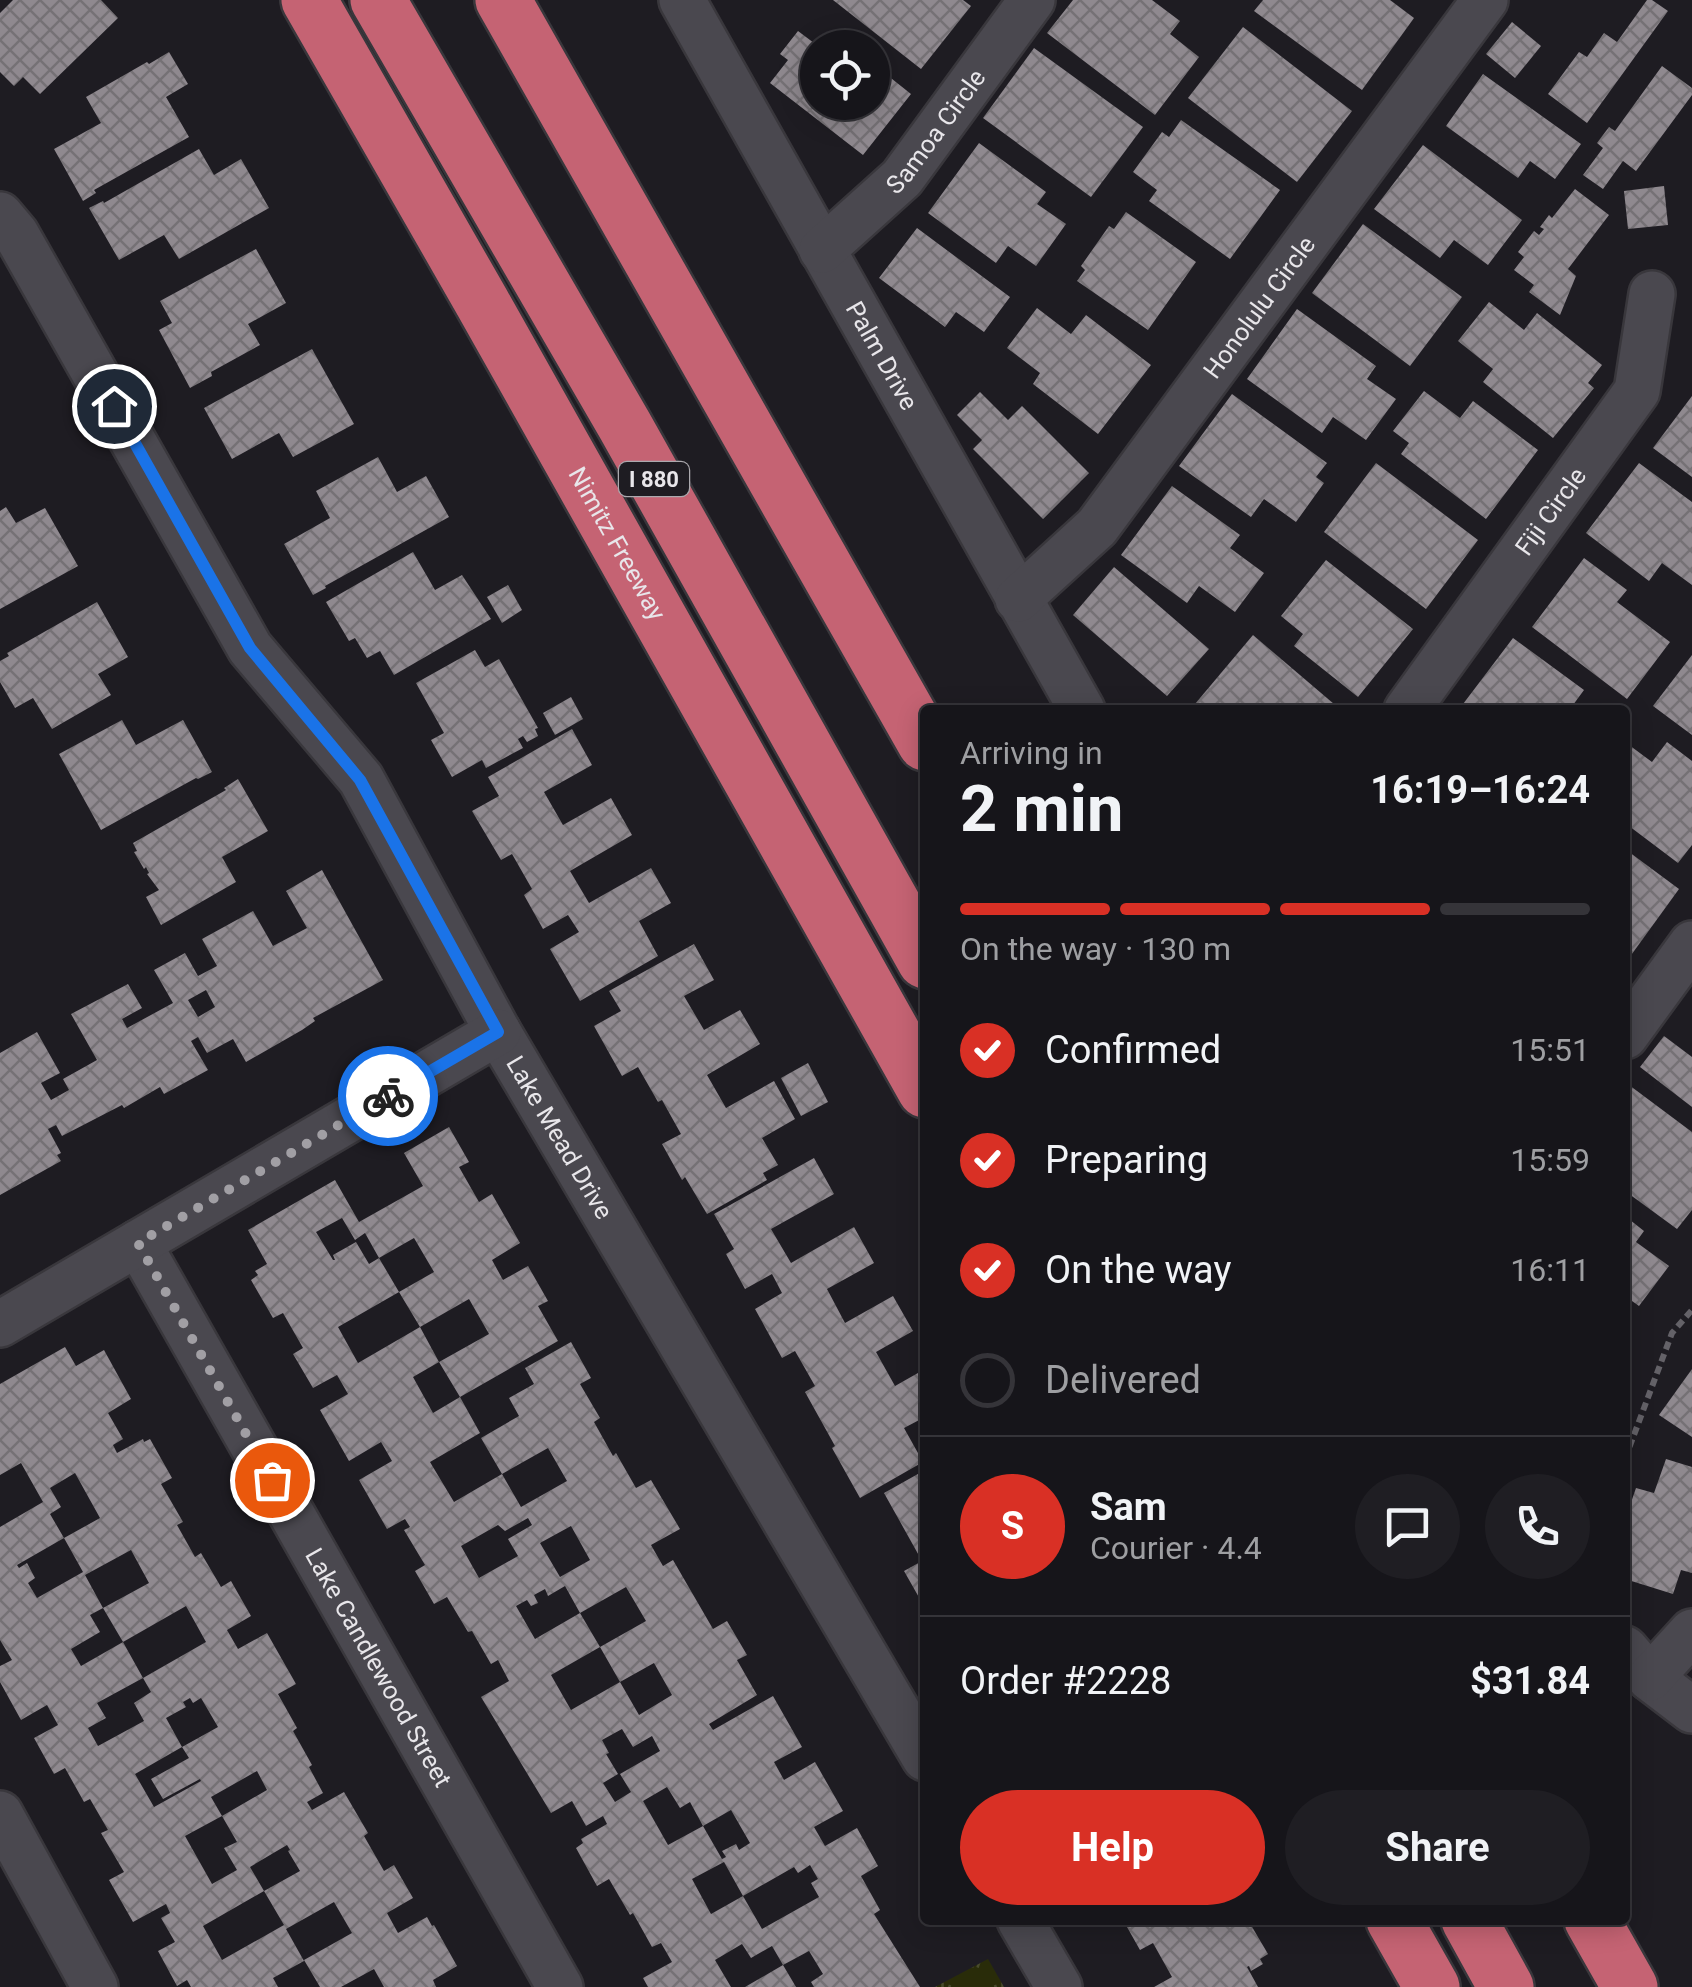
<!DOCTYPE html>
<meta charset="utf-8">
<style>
body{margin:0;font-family:Roboto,sans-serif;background:#1f1e23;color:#f1f3f6;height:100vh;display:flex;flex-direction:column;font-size:38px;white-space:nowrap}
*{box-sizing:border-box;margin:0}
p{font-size:32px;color:#9e9fa2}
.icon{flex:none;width:55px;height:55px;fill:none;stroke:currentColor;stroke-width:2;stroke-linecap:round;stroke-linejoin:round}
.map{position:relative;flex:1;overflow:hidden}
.details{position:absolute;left:920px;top:705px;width:710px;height:1220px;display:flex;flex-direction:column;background:#16151a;border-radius:10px;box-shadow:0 5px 25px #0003,0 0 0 2px #353439}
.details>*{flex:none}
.tools{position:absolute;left:800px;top:30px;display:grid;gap:20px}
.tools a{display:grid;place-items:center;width:90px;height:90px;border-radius:50%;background:#16151a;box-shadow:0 5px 25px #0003,0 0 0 2px #353439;font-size:50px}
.pin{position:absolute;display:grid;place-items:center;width:85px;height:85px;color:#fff;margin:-42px;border:5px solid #fff;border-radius:50%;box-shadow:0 2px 10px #0007}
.courier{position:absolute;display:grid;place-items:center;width:100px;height:100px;margin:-50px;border:8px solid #1a73e8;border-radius:50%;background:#fff;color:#222;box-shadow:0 2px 12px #0007}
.headline em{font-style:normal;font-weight:700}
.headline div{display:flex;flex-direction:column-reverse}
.headline{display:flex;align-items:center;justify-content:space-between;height:170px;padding:0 40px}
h1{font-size:65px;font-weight:700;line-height:75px}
.bar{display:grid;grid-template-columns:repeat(4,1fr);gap:15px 10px;align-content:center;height:120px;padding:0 40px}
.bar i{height:12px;border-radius:8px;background:#353439}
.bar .on{background:#d93025}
.bar p{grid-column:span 4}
.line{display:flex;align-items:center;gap:25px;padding:0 40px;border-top:2px solid #353439}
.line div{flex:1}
.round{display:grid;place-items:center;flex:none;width:105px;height:105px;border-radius:52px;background:#1f1e23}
ol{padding:0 40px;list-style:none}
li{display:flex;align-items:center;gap:30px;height:110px}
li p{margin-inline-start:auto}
li .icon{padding:10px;border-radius:50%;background:#d93025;color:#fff;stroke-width:4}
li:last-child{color:#9e9fa2}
li i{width:55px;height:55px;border:5px solid #353439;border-radius:50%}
.primary-button{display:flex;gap:20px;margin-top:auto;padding:20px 40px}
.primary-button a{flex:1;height:115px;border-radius:60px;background:#d93025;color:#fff;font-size:40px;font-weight:700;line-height:115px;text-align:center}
.primary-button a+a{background:#1f1e23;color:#f1f3f6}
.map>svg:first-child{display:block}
</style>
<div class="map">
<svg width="1692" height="1987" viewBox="0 0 1692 1987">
<defs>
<pattern id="grass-tufts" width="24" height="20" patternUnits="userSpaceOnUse" patternTransform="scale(2.5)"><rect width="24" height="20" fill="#292c09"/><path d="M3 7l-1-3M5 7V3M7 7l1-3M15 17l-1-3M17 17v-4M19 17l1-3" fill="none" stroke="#484b2d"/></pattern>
<pattern id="building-cross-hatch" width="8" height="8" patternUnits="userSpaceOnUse" patternTransform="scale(2.5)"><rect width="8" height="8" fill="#8f898f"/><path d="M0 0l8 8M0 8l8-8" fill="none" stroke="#757175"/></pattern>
</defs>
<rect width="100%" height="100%" fill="#1e1c22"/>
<!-- grass -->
<path fill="url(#grass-tufts)" d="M988,1959L1004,1987H935Z"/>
<!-- building -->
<g fill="url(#building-cross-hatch)" fill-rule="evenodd">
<path d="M13,0H101L118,18L40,94L23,77L14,86L0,72V13Z"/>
<path d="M833,0H963L971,6L921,69Z"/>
<path d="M1073,0H1152L1180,21L1170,34L1199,57L1155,115L1047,33Z"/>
<path d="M1263,0H1390L1414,18L1362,90L1254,11Z"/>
<path d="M1647,0H1652L1668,11L1587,123L1548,94L1579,52L1587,57L1604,33L1617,42Z"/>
<path d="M1512,22L1541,46L1515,78L1486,54Z"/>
<path d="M1243,27L1352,111L1297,182L1188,98Z"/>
<path d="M798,31L818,46V102H872V63L911,94L863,155L770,83L788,60L780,54Z"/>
<path d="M1034,48L1143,127L1091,197L983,118Z"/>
<path d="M169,52L188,84L166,97L189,137L94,190L96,193L83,201L54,149L101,123L86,97L147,62L149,64Z"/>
<path d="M1662,66L1692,88V95L1636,171L1623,161L1603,189L1583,175L1603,148L1597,143L1609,127L1615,131Z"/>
<path d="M1483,74L1581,144L1555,179L1530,161L1518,178L1446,126Z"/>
<path d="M1181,120L1280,190L1230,259L1149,201L1157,190L1133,172L1162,132L1169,137Z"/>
<path d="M979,143L1046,192L1037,204L1066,224L1036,266L1008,246L996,263L928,213Z"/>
<path d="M1423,145L1522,220L1488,265L1454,240L1440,258L1374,209Z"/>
<path d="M199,149L214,175L241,159L269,208L179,259L164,235L119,260L89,208L103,201L104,203Z"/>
<path d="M1664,186L1668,225L1628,229L1624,191Z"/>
<path d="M1575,189L1609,215L1568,269L1576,276L1560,315L1529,292L1534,285L1514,270L1524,257L1518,252L1534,231L1539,235L1544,229L1540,227L1549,215L1552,218Z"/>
<path d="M1126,212L1196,262L1148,330L1077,281L1085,270L1081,266L1109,226L1114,229Z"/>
<path d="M1363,224L1462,297L1410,366L1312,293Z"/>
<path d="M917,228L1010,297L984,332L956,312L945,327L879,278Z"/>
<path d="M256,249L286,303L248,324L260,345L211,372L212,376L190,388L159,330L172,323L160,301Z"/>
<path d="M1489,302L1524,330L1537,313L1602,365L1588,383L1594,388L1553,438L1483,382L1493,369L1458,341Z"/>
<path d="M1037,308L1071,334L1086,315L1151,365L1098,434L1033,384L1040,373L1007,348Z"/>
<path d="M1297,309L1376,366L1367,379L1396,399L1366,440L1333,417L1322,433L1247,379Z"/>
<path d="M312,349L354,424L293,457L279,433L232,459L204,408Z"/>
<path d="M1424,391L1460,418L1473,401L1538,450L1486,519L1401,454L1409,443L1393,431Z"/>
<path d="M980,392L1008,420L1022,406L1089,473L1043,519L973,449L982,440L957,415Z"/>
<path d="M1232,394L1327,463L1316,477L1324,483L1296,522L1264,499L1251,517L1179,466Z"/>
<path d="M1692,396V477L1653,448Z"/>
<path d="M378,457L397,492L426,476L449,517L325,586L326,588L313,595L284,544L330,518L316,491Z"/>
<path d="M1376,463L1478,540L1426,609L1324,532Z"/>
<path d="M1639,463L1692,502V585L1662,563L1649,581L1586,533Z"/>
<path d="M1172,486L1240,535L1230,548L1264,573L1235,612L1199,586L1187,603L1121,555Z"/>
<path d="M6,507L16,523L45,508L78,566L0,609V511Z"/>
<path d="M413,552L435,590L462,575L491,619L394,675L380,651L367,658L355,638L349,641L326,602Z"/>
<path d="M1584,558L1627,590L1617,602L1670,642L1627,699L1532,627Z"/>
<path d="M1326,560L1413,629L1358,697L1294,646L1303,634L1281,616Z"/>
<path d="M1114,567L1209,649L1167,696L1073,615Z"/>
<path d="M508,585L522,610L502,623L487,597Z"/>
<path d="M97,602L128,657L98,674L111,695L52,729L33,698L15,708L0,682V661L9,656L7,653Z"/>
<path d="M1253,635L1341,710H1202L1195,704Z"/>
<path d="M1513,638L1584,690L1573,705L1579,710L1460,708Z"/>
<path d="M475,650L485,667L499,659L538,728L535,729L538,736L527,742L523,736L518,739L523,748L486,768L482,760L452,777L431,740L444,733L416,683Z"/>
<path d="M1692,655V735L1653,706Z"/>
<path d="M571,697L583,719L555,735L543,713Z"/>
<path d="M122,720L136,745L183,720L212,772L198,779L196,778L101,830L59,754Z"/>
<path d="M572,729L592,765L544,792L563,825L611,798L632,835L570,871L589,903L651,868L671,903L639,921L658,956L580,1001L550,949L579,932L568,915L543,929L524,895L532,889L512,854L501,860L472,811L499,796L488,777Z"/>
<path d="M1625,742L1652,762L1667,742L1692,761V845L1678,863L1625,823Z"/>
<path d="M238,779L268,831L222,857L236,882L161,925L146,897L159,890L147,874L149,873L146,867L144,869L134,852L137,851L133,843L226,790L224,788Z"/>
<path d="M1625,849L1679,889L1629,958L1625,955Z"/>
<path d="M322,870L383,980L313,1018L315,1021L302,1030L246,1062L233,1039L207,1053L198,1037L191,1041L208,1070L164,1094L160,1087L124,1108L122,1105L62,1136L56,1125L48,1129L61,1153L57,1155L61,1161L0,1195V1053L37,1032L60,1073L41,1083L51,1100L69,1090L63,1079L97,1060L71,1014L128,984L142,1008L122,1019L127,1028L173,1003L154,970L185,953L198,976L217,966L202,939L253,911L273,946L307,928L286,891ZM206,990L215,1007L198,1017L188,1000Z"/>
<path d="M694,944L714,980L684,996L704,1030L740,1010L760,1044L707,1075L726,1108L774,1081L795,1119L762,1138L778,1165L763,1173L767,1180L707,1214L685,1177L682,1180L662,1144L681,1134L662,1100L658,1102L638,1067L622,1076L594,1026L621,1011L609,991Z"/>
<path d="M1664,1036L1692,1057V1107L1640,1067Z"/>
<path d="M808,1063L828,1102L801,1116L781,1078Z"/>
<path d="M1629,1085L1692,1132V1210L1677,1229L1625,1191V1091Z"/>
<path d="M449,1127L469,1162L459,1167L479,1202L492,1194L520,1243L492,1260L503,1280L528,1266L548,1301L538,1306L558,1341L460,1397L480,1433L430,1462L454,1502L502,1474L521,1507L567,1481L548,1448L502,1474L481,1438L519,1416L509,1398L534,1384L525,1368L571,1342L591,1378L580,1384L600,1418L594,1422L613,1456L616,1453L636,1488L651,1480L680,1529L651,1545L663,1566L673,1560L713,1629L727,1621L747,1655L737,1660L757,1695L709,1724L713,1730L773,1696L802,1747L774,1762L784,1780L815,1762L843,1811L814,1827L825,1846L857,1828L878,1866L861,1876L880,1910L874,1914L920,1987H814L811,1982L823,1974L809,1951L783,1965L796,1987H745L783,1965L772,1946L751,1958L742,1944L715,1960L731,1987H648L643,1978L672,1962L661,1943L652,1947L633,1913L630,1915L609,1879L597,1886L576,1848L583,1843L581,1839L607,1824L603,1816L586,1826L572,1801L551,1813L481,1697L509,1681L498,1660L491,1664L472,1631L468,1632L447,1597L434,1604L415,1571L425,1565L404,1530L410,1527L405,1519L387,1529L359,1480L392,1461L381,1442L349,1461L320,1410L348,1394L337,1375L313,1388L293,1354L303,1348L283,1313L273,1318L251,1280L258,1275L255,1271L267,1264L248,1230L335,1180L359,1222L423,1186L404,1153ZM342,1218L355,1240L365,1233L379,1258L414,1238L434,1272L399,1292L420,1327L358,1363L338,1327L399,1292L379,1258L369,1264L356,1242L333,1255L335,1260H333L316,1232ZM469,1299L489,1334L439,1362L420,1327ZM439,1362L460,1397L433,1413L413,1377ZM528,1518L532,1525L508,1539L518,1556L479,1578L461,1546L498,1525L505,1531ZM571,1526L590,1560L560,1577L540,1543ZM565,1586L580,1613L535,1639L516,1606L527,1600L531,1606L538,1603L534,1595L545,1589L548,1596ZM626,1587L646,1621L600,1647L620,1682L654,1663L672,1695L639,1715L620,1682L571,1710L551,1675L600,1647L580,1613ZM622,1729L633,1747L652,1736L660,1751L620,1774L631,1792L615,1802L603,1783L618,1774L606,1754L609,1753L602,1740ZM667,1787L680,1808L690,1802L703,1826L731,1810L750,1843L739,1850L736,1844L722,1851L726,1857L722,1859L703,1826L668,1845L643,1801ZM724,1862L743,1896L711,1914L692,1879ZM810,1865L818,1879L811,1883L819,1897L762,1929L743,1896L794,1867L798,1873Z"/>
<path d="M814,1158L834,1194L771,1229L791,1263L854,1227L874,1263L827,1289L845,1323L893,1296L913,1331L876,1352L895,1386L925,1369V1417L904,1428L923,1462L860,1498L832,1448L835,1446L805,1392L815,1386L795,1351L782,1358L755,1309L782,1293L772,1274L745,1289L726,1254L734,1249L714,1214Z"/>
<path d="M1625,1216L1644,1231L1636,1242L1669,1266L1639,1306L1625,1296Z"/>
<path d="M65,1347L76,1366L104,1350L131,1399L108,1413L123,1439L113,1445L117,1453L143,1439L144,1442L150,1439L172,1478L161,1484L183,1522L177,1525L195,1557L201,1553L221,1587L231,1581L251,1616L227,1630L238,1649L267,1633L296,1684L278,1694L297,1728L293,1731L312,1765L309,1767L323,1793L307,1802L312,1810L344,1792L368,1833L364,1836L384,1871L394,1865L413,1898L387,1913L398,1933L427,1917L432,1926L434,1925L457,1966L433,1980L436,1987H384L374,1969L341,1987H320L304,1960L352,1933L334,1902L286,1929L304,1961L273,1978L278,1987H191L187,1980L177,1986L158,1951L175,1942L161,1918L170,1913L166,1904L133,1922L109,1880L124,1872L101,1833L108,1830L90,1799L84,1802L65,1768L54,1774L34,1738L58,1725L47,1705L21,1720L0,1682V1666L12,1660L0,1640V1527L43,1502L21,1463L0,1475V1384ZM75,1473L100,1518L64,1538L83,1572L37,1598L28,1583L35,1578L27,1563L19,1568L17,1565L64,1538L50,1514L61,1507L50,1488ZM131,1550L149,1583L103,1608L123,1642L186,1606L206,1642L143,1678L151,1692L134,1703L144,1721L98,1746L88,1728L106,1718L97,1703L143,1678L123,1642L81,1666L71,1649L100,1632L90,1615L103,1608L85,1575ZM190,1698L193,1703L201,1698L218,1727L182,1747L189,1758L151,1779L163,1799L200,1779L201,1781L154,1807L135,1774L182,1747L166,1718L186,1707L183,1702ZM257,1771L267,1790L222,1816L237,1842L224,1848L237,1870L212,1884L185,1836L222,1816L211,1797ZM287,1845L290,1850L288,1851L300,1871L264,1891L284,1925L222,1960L203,1926L264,1891L250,1867Z"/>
<path d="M1692,1369V1437L1659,1415Z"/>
<path d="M1666,1459L1692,1467V1573L1681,1570L1673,1594L1625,1579L1628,1570L1625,1569V1520L1636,1488L1654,1493Z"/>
<path d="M925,1470V1608L904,1571L922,1561L884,1493Z"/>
<path d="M1123,1920H1248L1268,1954L1260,1959L1263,1964L1251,1971L1249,1966L1247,1967L1258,1987H1154L1172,1977L1153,1943L1140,1950Z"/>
</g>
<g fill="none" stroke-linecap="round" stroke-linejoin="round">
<!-- minor casing -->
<g stroke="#39373c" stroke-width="50">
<g id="minor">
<path id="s1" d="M682,0L1082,710"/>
<path id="s2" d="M0,215L16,234L250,648L361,779L498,1032L925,1758"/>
<path id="s3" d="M822,250L902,178L1032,0"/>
<path id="s4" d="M1018,599L1097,527L1485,0"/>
<path id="s5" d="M1407,710L1637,391L1652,294"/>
<path d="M1625,1036L1692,944"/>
<path id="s6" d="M138,1243L560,1987"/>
<path d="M0,1324L498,1032"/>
<path d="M1625,1649L1650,1678L1692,1710"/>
<path d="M1650,1678L1692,1632"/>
<path d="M0,1814L95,1987"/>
<path d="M1020,1920L1059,1987"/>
</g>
</g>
<!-- highway casing -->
<g stroke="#39373c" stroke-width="60">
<g id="highway">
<path id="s7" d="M309,0L483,304L925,1090"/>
<path d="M378,0L625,426L925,961"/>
<path d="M503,0L925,743"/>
<path d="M1394,1920L1432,1987"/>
<path d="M1469,1920L1506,1987"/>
<path d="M1592,1920L1630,1987"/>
</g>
</g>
<!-- path -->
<path stroke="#646268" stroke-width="6" stroke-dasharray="8 5" stroke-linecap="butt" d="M1625,1459L1672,1333L1692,1310"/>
<!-- minor -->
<use href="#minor" stroke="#4a484f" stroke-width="45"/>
<!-- highway -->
<use href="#highway" stroke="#c56373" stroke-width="55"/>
</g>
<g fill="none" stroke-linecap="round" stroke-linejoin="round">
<!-- done -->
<path stroke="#a19fa4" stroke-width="10" stroke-dasharray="0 18" d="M272,1480L138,1243L388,1096"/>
<!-- route -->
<path stroke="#1a73e8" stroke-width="12" d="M114,406L250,648L360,780L498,1032L388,1096"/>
</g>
<g text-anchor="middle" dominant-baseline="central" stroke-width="10" stroke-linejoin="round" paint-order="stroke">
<!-- shield labels -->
<rect fill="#1e1c22" stroke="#aba9ae" stroke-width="2.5" x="619" y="462" width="70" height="34" rx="8"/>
<g font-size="22" font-weight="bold" fill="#e8e6ea">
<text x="654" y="479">I 880</text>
</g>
<!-- street labels -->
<g font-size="25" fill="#e8e6ea" stroke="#1e1c22">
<text stroke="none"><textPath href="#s3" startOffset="165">Samoa Circle</textPath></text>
<text stroke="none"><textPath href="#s4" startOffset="380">Honolulu Circle</textPath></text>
<text stroke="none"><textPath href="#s1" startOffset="408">Palm Drive</textPath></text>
<text stroke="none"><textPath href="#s5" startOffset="245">Fiji Circle</textPath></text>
<text stroke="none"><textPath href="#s7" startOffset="625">Nimitz Freeway</textPath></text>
<text stroke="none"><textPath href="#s2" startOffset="1082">Lake Mead Drive</textPath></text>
<text stroke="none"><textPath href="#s6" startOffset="488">Lake Candlewood Street</textPath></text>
</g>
</g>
</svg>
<div class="tools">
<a><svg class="icon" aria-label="locate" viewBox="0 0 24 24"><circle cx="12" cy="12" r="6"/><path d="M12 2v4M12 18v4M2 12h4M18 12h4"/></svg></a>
</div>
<div class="pin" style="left:272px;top:1480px;background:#ea580c"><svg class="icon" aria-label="bag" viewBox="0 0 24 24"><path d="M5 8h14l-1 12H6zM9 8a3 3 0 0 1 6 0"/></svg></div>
<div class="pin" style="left:114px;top:406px;background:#1f2937"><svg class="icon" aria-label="home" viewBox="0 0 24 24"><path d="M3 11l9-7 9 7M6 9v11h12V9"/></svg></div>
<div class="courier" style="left:388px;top:1096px"><svg class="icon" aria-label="bike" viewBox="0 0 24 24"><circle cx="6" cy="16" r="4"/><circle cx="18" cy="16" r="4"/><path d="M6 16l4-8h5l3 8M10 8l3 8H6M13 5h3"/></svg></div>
<section class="details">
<div class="headline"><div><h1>2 min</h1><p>Arriving in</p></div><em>16:19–16:24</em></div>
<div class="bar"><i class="on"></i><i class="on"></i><i class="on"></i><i></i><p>On the way · 130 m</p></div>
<ol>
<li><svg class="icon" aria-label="check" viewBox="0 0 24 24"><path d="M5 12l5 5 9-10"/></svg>Confirmed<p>15:51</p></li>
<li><svg class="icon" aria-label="check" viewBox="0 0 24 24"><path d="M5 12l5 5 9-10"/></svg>Preparing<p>15:59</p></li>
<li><svg class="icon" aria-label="check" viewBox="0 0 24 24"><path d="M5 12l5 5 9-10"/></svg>On the way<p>16:11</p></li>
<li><i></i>Delivered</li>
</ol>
<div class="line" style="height:180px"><b class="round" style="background:#d93025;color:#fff">S</b><div><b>Sam</b><p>Courier · 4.4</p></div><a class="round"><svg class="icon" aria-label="chat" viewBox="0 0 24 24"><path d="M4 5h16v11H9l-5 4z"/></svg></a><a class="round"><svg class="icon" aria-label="phone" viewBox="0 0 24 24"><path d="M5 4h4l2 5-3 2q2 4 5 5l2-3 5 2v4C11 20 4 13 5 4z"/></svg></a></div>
<div class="line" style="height:130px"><div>Order #2228</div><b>$31.84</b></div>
<div class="primary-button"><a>Help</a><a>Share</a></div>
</section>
</div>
